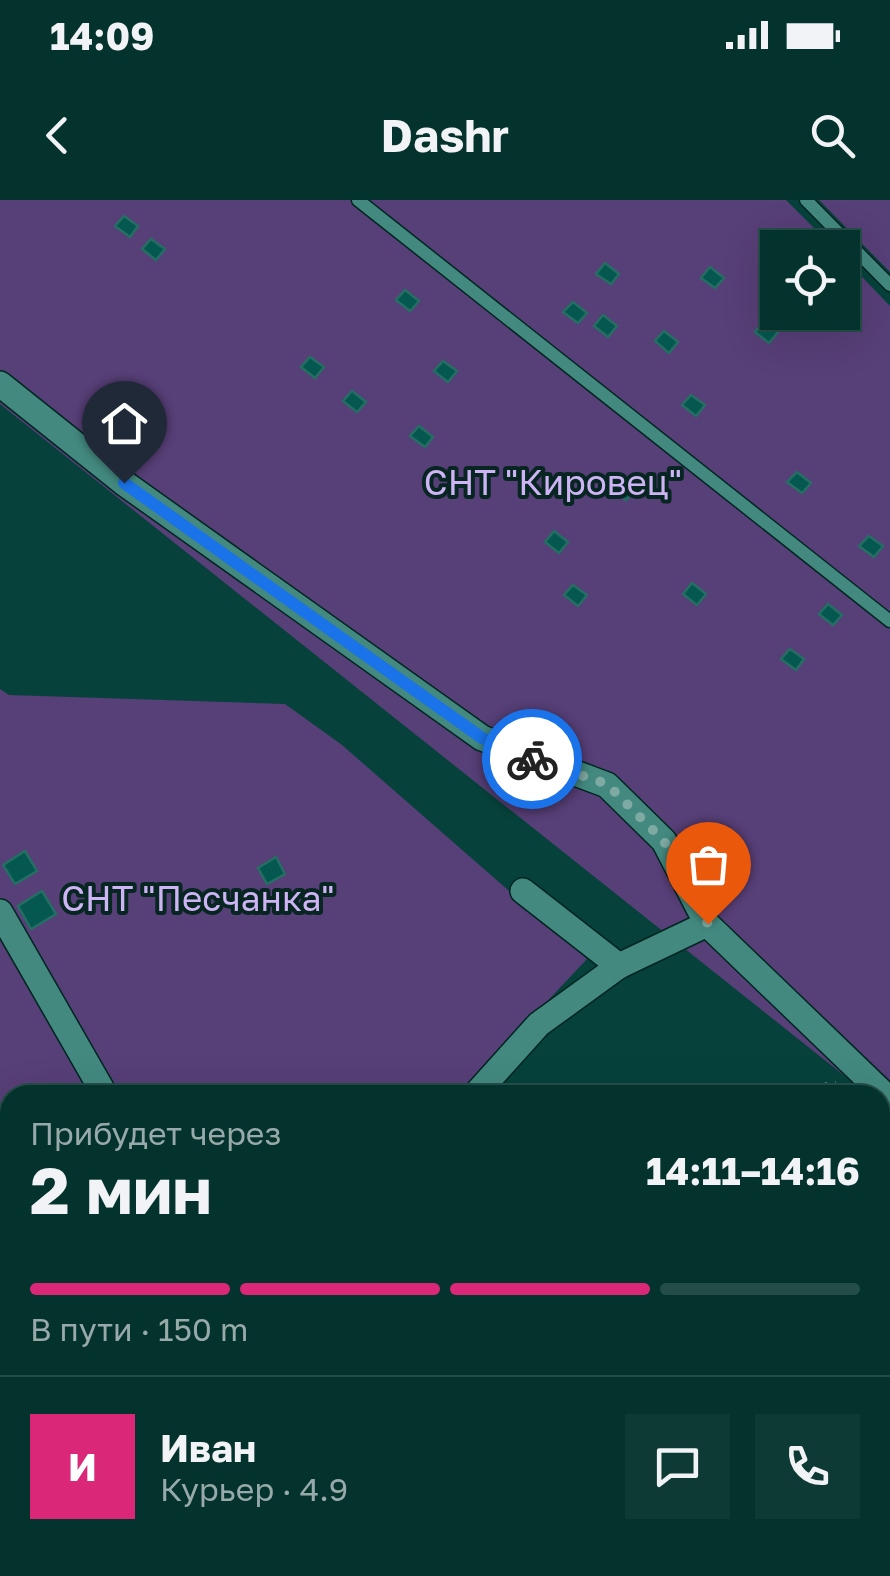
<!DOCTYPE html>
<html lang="ru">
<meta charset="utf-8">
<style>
body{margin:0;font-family:"Golos Text",sans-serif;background:#0d3a34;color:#f1f3f6;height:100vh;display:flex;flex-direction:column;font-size:38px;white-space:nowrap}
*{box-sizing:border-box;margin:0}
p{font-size:32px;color:#97aaa9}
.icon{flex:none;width:55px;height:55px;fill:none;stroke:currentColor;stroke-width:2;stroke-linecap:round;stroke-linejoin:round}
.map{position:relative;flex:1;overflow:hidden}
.drawer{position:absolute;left:0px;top:885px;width:890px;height:492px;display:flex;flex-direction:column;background:#04322c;border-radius:30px 30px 0 0;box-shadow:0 10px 40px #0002,0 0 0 2px #254d48}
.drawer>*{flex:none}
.fabs{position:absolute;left:760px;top:30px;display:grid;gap:20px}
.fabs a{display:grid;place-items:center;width:100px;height:100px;border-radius:0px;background:#04322c;box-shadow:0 10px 40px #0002,0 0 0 2px #254d48;font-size:50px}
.pin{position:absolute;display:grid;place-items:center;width:85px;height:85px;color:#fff;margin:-102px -42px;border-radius:50% 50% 50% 0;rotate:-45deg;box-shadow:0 0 10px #0007}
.pin .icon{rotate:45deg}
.courier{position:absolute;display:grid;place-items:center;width:100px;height:100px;margin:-50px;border:8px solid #1a73e8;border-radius:50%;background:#fff;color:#222;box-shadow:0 2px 12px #0007}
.headline em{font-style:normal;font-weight:700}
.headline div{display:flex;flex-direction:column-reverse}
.headline{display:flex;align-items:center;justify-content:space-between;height:170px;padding:0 30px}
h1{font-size:65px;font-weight:700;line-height:75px}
.bar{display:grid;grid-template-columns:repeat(4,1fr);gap:15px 10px;align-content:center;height:120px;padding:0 30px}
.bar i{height:12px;border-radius:8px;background:#254d48}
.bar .active{background:#db2777}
.bar p{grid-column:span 4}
.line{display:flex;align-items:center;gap:25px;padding:0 30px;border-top:2px solid #254d48}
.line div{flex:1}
.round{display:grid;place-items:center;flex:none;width:105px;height:105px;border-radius:0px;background:#0d3a34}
.status{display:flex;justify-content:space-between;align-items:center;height:70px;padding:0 50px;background:#04322c;direction:ltr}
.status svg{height:28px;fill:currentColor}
header{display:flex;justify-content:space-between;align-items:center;height:130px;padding:0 30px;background:#04322c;font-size:45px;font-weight:700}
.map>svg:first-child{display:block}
</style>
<div class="status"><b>14:09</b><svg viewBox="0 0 49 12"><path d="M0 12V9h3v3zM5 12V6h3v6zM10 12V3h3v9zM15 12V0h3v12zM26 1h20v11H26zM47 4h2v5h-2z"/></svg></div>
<header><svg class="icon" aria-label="back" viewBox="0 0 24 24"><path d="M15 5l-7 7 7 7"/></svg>Dashr<svg class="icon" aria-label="search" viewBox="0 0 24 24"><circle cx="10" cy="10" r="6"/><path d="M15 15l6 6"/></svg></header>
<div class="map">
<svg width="890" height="1376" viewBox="0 0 890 1376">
<rect width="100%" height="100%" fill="#06423b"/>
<!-- green -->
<g fill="#573f77">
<path d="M0,0H786L833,47L778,48V112H842L843,57L890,106V912L0,204Z"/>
<path d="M819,0H890V72Z"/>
<path d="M0,489L9,495L285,504L342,545L587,759L459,895H10V1368H38L29,1376H0Z"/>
</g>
<!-- building -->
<g fill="#04584f" stroke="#256e64" stroke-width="2.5">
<path d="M124,16L138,26L130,37L115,26Z"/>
<path d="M151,39L165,49L156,60L142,49Z"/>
<path d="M605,63L619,74L611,84L596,74Z"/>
<path d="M710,67L724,78L715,88L701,78Z"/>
<path d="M405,90L419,101L410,111L396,100Z"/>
<path d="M573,102L587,113L578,123L563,112Z"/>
<path d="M603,115L617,126L608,137L594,126Z"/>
<path d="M764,121L778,132L769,143L755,132Z"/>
<path d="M664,131L678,142L669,153L655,141Z"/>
<path d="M310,157L324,167L315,178L301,167Z"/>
<path d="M443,161L457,171L448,182L434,171Z"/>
<path d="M352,191L366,202L357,212L343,201Z"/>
<path d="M691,195L705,205L696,216L682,205Z"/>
<path d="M419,226L433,237L425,247L410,236Z"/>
<path d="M797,272L811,283L802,293L787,282Z"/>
<path d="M621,279L635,290L626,300L612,289Z"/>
<path d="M554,331L568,342L559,353L545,342Z"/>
<path d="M869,336L883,346L874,357L859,346Z"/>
<path d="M692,383L706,394L697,405L683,394Z"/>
<path d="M573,385L587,395L578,406L564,395Z"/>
<path d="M828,404L842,415L833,425L819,414Z"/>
<path d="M790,449L804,459L796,470L781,459Z"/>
<path d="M25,651L37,671L15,684L3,665Z"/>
<path d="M276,657L285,674L267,684L258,668Z"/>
<path d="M42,691L56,714L31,729L18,706Z"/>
</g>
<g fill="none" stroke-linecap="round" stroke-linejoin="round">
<!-- service casing -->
<g stroke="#002621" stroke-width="15">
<g id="service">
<path d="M358,0L890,421"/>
<path d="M806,0L890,85"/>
</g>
</g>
<!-- minor casing -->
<g stroke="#002621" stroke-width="28">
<g id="minor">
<path d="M0,184L124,283L482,538L607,585L664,641L707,724"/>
<path d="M523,691L619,766"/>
<path d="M0,712L105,895"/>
<path d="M475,895L539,824L619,766L707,724L890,900"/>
<path d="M0,1287L10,1305"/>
<path d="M28,1376L36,1368"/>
</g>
</g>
<!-- path -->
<g stroke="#4f817a" stroke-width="4" stroke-dasharray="2.5 8" stroke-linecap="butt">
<path d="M731,895L836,883"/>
<path d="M769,1376L770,1368"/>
</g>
<!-- service -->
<use href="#service" stroke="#43897f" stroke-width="12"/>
<!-- minor -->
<use href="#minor" stroke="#43897f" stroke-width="25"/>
</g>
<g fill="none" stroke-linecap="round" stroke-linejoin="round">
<!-- done -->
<path stroke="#7faaa3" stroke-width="10" stroke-dasharray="0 18" d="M532,559L607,584L664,641L708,724"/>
<!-- route -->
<path stroke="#1a73e8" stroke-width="12" d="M124,283L482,538L532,559"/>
</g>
<g text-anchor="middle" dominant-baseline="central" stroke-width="8" stroke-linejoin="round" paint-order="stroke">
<!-- park labels -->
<g font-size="35" fill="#ceb4f5" stroke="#072521">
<text x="553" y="282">СНТ "Кировец"</text>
<text x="198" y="698">СНТ "Песчанка"</text>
</g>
</g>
</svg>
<div class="fabs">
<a><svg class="icon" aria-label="locate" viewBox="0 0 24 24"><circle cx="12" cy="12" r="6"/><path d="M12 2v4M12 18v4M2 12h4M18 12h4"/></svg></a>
</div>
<div class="pin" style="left:708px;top:724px;background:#ea580c"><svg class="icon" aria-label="bag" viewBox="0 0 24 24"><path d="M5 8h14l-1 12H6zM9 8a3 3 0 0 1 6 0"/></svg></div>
<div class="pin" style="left:124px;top:283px;background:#1f2937"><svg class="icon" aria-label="home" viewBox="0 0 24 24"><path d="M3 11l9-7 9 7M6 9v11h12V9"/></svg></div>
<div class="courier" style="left:532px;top:559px"><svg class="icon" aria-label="bike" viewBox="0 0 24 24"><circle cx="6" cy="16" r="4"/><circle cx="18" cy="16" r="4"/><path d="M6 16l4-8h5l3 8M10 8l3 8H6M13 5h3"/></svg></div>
<section class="drawer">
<div class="headline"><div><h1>2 мин</h1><p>Прибудет через</p></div><em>14:11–14:16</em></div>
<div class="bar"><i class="active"></i><i class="active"></i><i class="active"></i><i></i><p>В пути · 150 m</p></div>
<div class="line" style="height:180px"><b class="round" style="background:#db2777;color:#fff">И</b><div><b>Иван</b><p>Курьер · 4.9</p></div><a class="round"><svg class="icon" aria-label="chat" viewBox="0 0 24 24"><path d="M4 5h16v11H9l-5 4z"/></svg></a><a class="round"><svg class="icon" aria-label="phone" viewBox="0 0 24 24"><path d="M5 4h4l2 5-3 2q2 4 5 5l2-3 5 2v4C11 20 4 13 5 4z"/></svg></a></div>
</section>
</div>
